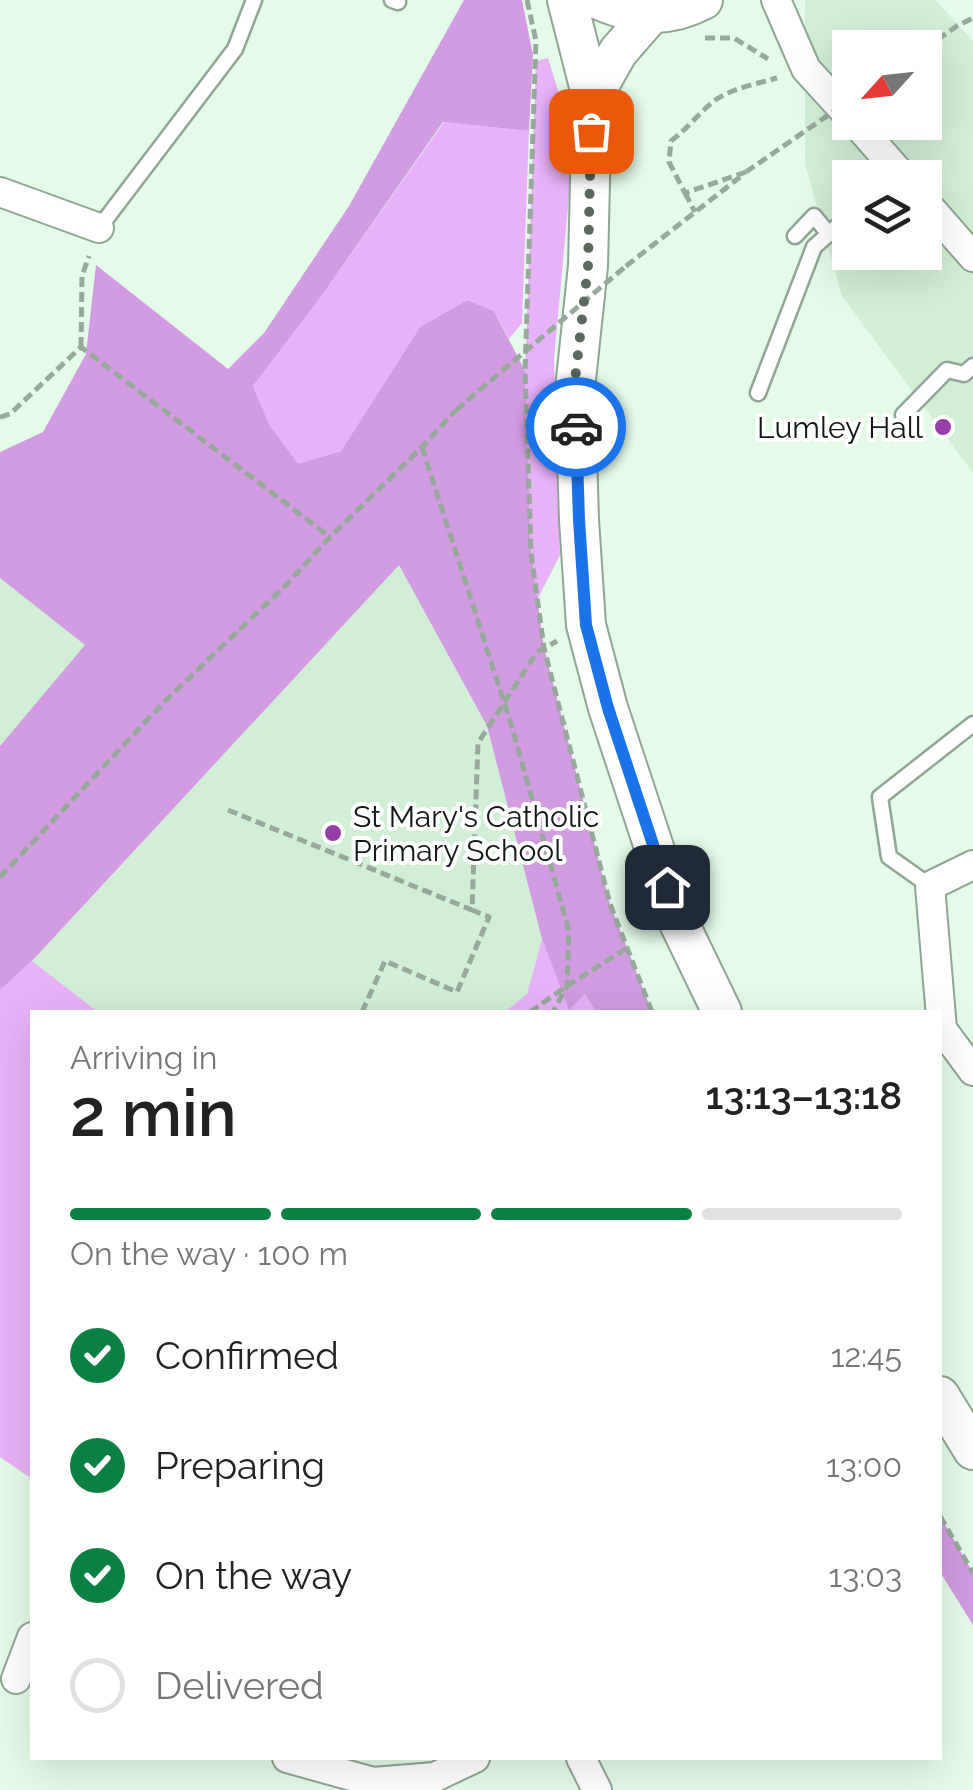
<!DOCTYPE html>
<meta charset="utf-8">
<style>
body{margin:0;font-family:Raleway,sans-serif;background:#f2f2f2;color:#222;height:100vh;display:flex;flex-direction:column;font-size:38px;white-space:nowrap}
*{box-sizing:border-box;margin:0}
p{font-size:32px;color:#767676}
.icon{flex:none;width:55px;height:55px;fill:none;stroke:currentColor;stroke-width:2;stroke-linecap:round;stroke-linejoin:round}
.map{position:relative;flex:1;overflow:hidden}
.side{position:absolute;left:30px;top:1010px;width:912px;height:750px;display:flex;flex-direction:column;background:#fff;border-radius:0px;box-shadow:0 10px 40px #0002}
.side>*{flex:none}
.needle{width:65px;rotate:243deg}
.tools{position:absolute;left:832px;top:30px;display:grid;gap:20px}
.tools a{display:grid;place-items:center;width:110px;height:110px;border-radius:0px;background:#fff;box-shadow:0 10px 40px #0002;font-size:50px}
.pin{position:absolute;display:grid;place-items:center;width:85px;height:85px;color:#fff;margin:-42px;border-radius:20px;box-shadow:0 5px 15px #0006}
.courier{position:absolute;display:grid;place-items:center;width:100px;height:100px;margin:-50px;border:8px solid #1a73e8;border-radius:50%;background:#fff;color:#222;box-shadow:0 2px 12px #0007}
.summary em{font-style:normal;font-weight:600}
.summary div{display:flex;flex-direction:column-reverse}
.summary{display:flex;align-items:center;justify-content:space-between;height:170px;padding:0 40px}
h1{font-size:65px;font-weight:600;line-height:75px}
.bar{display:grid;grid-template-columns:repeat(4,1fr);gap:15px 10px;align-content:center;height:120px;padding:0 40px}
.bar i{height:12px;border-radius:8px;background:#e0e0e0}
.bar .active{background:#0b8043}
.bar p{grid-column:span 4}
ol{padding:0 40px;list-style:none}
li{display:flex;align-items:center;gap:30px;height:110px}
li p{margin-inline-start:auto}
li .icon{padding:10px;border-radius:50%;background:#0b8043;color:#fff;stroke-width:4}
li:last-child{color:#767676}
li i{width:55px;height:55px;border:5px solid #e0e0e0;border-radius:50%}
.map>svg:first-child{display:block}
</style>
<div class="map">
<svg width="973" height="1790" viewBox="0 0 973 1790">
<rect width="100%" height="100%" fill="#e3fbe8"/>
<!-- built -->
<g fill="#d1efd7" fill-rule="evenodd">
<path d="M805,0H935L973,41V473L842,296L805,164ZM850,48H925V122H850ZM850,178H925V252H850Z"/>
<path d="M399,564L487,726L542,939L527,994L505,1012H98L32,961Z"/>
<path d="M0,578L86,645L0,746Z"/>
</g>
<!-- green -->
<g fill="#e9b1f7">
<path d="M548,58L574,142L554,359L560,555L537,600L531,553L525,371L536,61Z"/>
<path d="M444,122L529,131L522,323L509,339L494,311L467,300L420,327L341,451L297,465L270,426L253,386L320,298Z"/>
<path d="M542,939L569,1009L585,994L596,1012H505L527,994Z"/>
<path d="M32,961L98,1012H32V1479L0,1457V990Z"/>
</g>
<!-- forest -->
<g fill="#d39be1">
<path d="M464,0H522L533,55L529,131L443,122L320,298L253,386L270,426L298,464L341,451L420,327L467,300L494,311L525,371L531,553L544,648L610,904L652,1012H596L585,994L569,1010L542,939L487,726L399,565L32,961L0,990V746L85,645L0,578V452L43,432L86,354L96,265L228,369L264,333L349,206Z"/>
<path d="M940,1516L973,1573V1625L940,1572Z"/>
</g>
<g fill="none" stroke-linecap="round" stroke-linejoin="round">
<!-- lane casing -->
<g stroke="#90a695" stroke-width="19">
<g id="lane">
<path d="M392,0L398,2"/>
<path d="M99,228L235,49L254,0"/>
<path d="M795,236L814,216L829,234"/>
<path d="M758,393L814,247L850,215"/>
<path d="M903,415L947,370L964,374L973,366"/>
<path d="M930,886L889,857L880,797L973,724"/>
</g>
</g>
<!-- street casing -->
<g stroke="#90a695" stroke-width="32">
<g id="street">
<path d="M776,0L806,69L850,117"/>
<path d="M855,122L904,178"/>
<path d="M0,192L99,228"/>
<path d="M925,202L973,257"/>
<path d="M973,865L930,886L942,1029L973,1071"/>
<path d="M16,1679L32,1637"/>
<path d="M287,1758L373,1782L435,1777L475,1758"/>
<path d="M581,1758L597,1790"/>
</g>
</g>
<!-- secondary casing -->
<g stroke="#90a695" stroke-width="42">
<g id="secondary">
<path d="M567,0L592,98L588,266L575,389L579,520L586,625L608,708L679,923L722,1012"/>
<path d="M599,0C636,16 667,19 703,0"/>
<path d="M592,98L618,52L651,14"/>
<path d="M940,1396L973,1450"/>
</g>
</g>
<!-- path -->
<g stroke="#96a99b" stroke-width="5" stroke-dasharray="10 5" stroke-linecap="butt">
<path d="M527,0L536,41L525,371L531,553L544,648L610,904L652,1012"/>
<path d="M705,38H734L768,59"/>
<path d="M925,48L957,26L973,18"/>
<path d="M746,172L685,193L669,162L671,141C687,129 699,113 714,101C732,88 756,84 777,78"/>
<path d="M685,193L695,212"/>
<path d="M626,266L740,177"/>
<path d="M81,347L82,276L89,256"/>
<path d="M0,417L10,414L81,347L330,537"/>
<path d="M422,447L511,724L569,931L567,986L553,1012"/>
<path d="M228,810L472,910"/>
<path d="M0,877L166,700L284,587L330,537L422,447L456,410"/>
<path d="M362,1012L385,961L457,992L489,917L472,910L478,743L537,652L557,641"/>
<path d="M530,1012L567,986L627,948"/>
<path d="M940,1516L973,1573"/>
</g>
<!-- lane -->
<use href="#lane" stroke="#fff" stroke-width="14"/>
<!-- street -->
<use href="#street" stroke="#fff" stroke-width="28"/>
<!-- secondary -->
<use href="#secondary" stroke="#fff" stroke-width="38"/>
<!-- path-bridge -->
<g stroke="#96a99b" stroke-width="5" stroke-dasharray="10 5" stroke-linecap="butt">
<path d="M746,172L850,100"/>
<path d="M456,410L626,266"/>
</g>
</g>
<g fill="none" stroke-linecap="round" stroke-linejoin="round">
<!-- done -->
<path stroke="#5a685e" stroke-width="10" stroke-dasharray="0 18" d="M576,427L574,389L588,266L591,131"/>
<!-- route -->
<path stroke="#1a73e8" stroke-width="12" d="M576,427L579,520L586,625L608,708L667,887"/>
</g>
<!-- markers -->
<g fill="#963eaa" stroke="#fff" stroke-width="4">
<circle cx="943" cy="427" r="10"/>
<circle cx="333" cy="833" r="10"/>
</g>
<g text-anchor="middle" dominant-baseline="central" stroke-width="8" stroke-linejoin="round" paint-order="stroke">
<!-- poi labels -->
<g font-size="30" fill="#101913" stroke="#fff" text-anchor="end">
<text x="923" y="427">Lumley Hall</text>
<text x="353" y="816" text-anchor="start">St Mary's Catholic<tspan x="353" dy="34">Primary School</tspan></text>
</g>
</g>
</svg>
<div class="tools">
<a><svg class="needle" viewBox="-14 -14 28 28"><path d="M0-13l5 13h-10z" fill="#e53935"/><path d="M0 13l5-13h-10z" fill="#767676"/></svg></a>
<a><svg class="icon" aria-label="layers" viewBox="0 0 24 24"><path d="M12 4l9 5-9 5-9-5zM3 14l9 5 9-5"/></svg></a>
</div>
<div class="pin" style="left:591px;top:131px;background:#ea580c"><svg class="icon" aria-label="bag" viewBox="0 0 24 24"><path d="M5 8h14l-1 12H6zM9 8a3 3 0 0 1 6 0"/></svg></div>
<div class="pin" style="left:667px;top:887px;background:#1f2937"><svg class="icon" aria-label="home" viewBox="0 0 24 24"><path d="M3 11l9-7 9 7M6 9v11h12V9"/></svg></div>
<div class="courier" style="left:576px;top:427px"><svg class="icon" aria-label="car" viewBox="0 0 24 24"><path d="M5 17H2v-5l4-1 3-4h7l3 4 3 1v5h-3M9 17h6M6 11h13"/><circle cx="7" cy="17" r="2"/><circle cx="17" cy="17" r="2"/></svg></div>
<section class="side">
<div class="summary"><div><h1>2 min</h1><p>Arriving in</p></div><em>13:13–13:18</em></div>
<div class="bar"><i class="active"></i><i class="active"></i><i class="active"></i><i></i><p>On the way · 100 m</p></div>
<ol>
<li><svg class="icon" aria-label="check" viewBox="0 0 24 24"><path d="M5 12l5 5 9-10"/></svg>Confirmed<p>12:45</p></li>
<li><svg class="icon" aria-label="check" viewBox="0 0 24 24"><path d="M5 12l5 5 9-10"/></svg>Preparing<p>13:00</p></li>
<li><svg class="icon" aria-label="check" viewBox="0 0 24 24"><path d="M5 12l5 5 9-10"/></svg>On the way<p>13:03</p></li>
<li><i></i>Delivered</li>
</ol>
</section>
</div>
